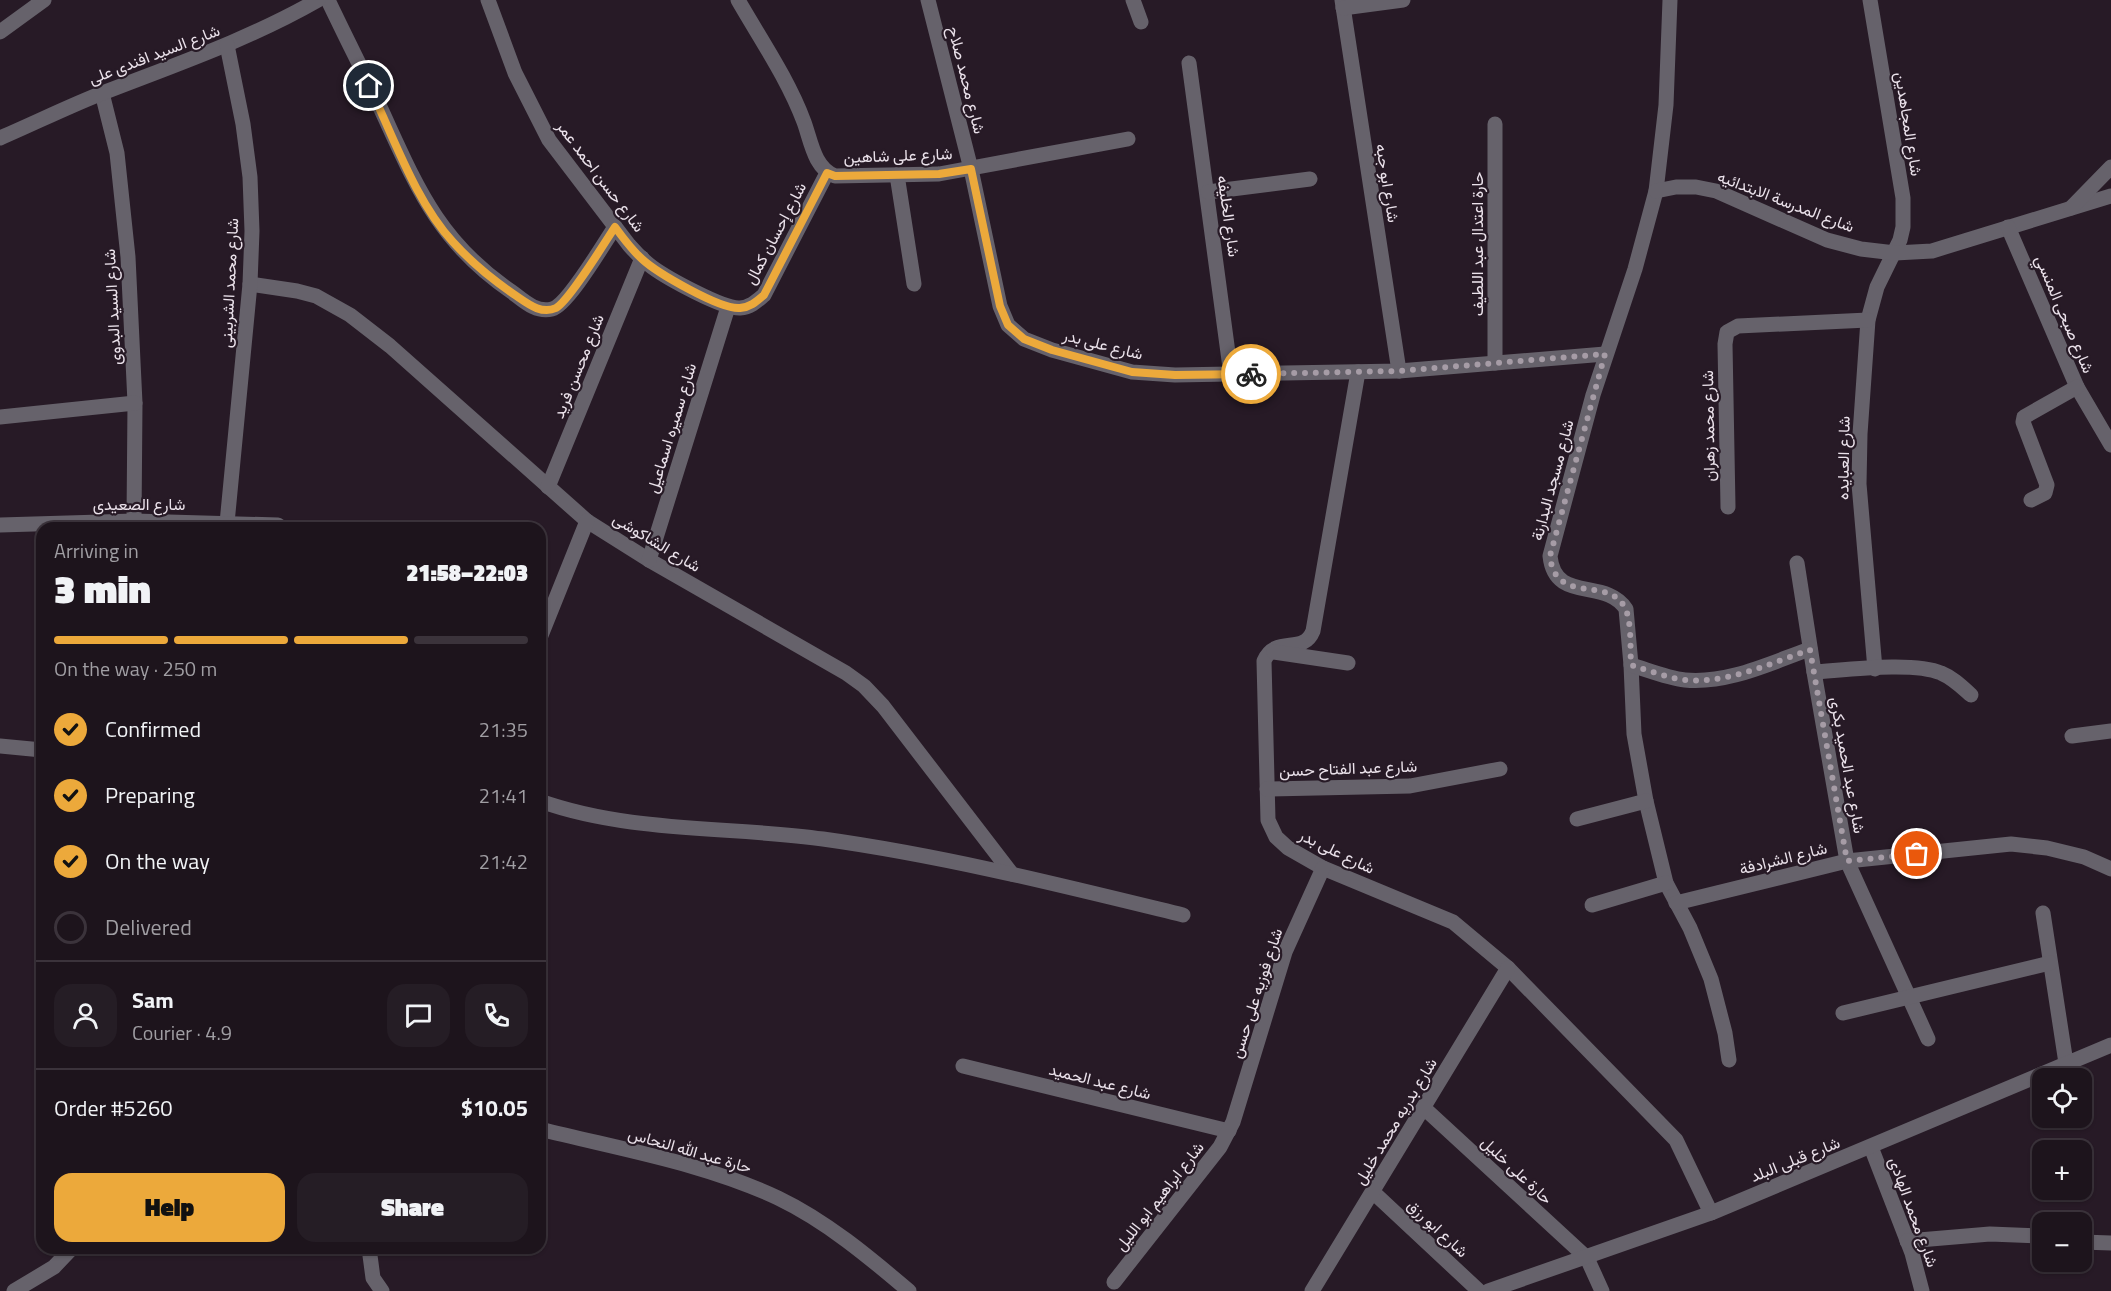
<!DOCTYPE html>
<meta charset="utf-8">
<style>
body{margin:0;font-family:"Titillium Web",Vazirmatn,sans-serif;background:#251d25;color:#f1f3f6;height:100vh;display:flex;flex-direction:column;font-size:22px;white-space:nowrap}
*{box-sizing:border-box;margin:0}
p{font-size:20px;color:#a09ea3}
.icon{flex:none;width:33px;height:33px;fill:none;stroke:currentColor;stroke-width:2;stroke-linecap:round;stroke-linejoin:round}
.map{position:relative;flex:1;overflow:hidden}
.panel{position:absolute;left:36px;top:522px;width:510px;height:732px;display:flex;flex-direction:column;background:#1d141c;border-radius:18px;box-shadow:0 2px 4px #0004,0 0 0 2px #3b333b}
.panel>*{flex:none}
.fabs{position:absolute;left:2032px;top:1068px;display:grid;gap:12px}
.fabs a{display:grid;place-items:center;width:60px;height:60px;border-radius:12px;background:#1d141c;box-shadow:0 2px 4px #0004,0 0 0 2px #3b333b;font-size:30px}
.pin{position:absolute;display:grid;place-items:center;width:51px;height:51px;color:#fff;margin:-26px;border:3px solid #fff;border-radius:50%;box-shadow:0 2px 6px #0007}
.courier{position:absolute;display:grid;place-items:center;width:60px;height:60px;margin:-30px;border:4px solid #eca93b;border-radius:50%;background:#fff;color:#222;box-shadow:0 2px 8px #0007}
.head em{font-style:normal;font-weight:800}
.head div{display:flex;flex-direction:column-reverse}
.head{display:flex;align-items:center;justify-content:space-between;height:102px;padding:0 18px}
h1{font-size:39px;font-weight:800;line-height:45px}
.bar{display:grid;grid-template-columns:repeat(4,1fr);gap:9px 6px;align-content:center;height:72px;padding:0 18px}
.bar i{height:8px;border-radius:4px;background:#3b333b}
.bar .on{background:#eca93b}
.bar p{grid-column:span 4}
.line{display:flex;align-items:center;gap:15px;padding:0 18px;border-top:2px solid #3b333b}
.line div{flex:1}
.round{display:grid;place-items:center;flex:none;width:63px;height:63px;border-radius:18px;background:#251d25}
ol{padding:0 18px;list-style:none}
li{display:flex;align-items:center;gap:18px;height:66px}
li p{margin-inline-start:auto}
li .icon{padding:6px;border-radius:50%;background:#eca93b;color:#111;stroke-width:4}
li:last-child{color:#a09ea3}
li i{width:33px;height:33px;border:3px solid #3b333b;border-radius:50%}
.button{display:flex;gap:12px;margin-top:auto;padding:12px 18px}
.button a{flex:1;height:69px;border-radius:18px;background:#eca93b;color:#111;font-size:24px;font-weight:800;line-height:69px;text-align:center}
.button a+a{background:#251d25;color:#f1f3f6}
.map>svg:first-child{display:block}
</style>
<div class="map">
<svg width="2111" height="1291" viewBox="0 0 2111 1291">
<rect width="100%" height="100%" fill="#271a26"/>
<g fill="none" stroke-linecap="round" stroke-linejoin="round">
<!-- minor -->
<g stroke="#66626b" stroke-width="15">
<path d="M328,0C345,36 363,71 380,107C416,185 437,241 512,292C524,301 536,313 552,309C568,305 604,243 615,227"/>
<path d="M488,0L515,73L549,140L629,245C636,253 644,261 652,267C667,278 723,309 740,308C751,307 757,301 764,295L827,173"/>
<path d="M738,0C761,40 788,79 804,122C811,141 814,168 835,176L939,174L1128,139"/>
<path d="M928,0L971,169L1000,306L1008,325L1024,339L1052,350L1132,372L1175,375L1399,371L1605,354"/>
<path d="M1133,0L1141,22"/>
<path d="M1342,0L1399,371"/>
<path d="M1670,0L1666,105L1656,191L1635,269L1593,395L1550,556C1555,604 1605,577 1626,609L1631,665L1634,734L1646,801L1666,883L1690,928L1711,979L1725,1033L1729,1060"/>
<path d="M1870,0L1903,198V227L1900,240L1877,287L1868,320L1860,434L1859,484L1875,669"/>
<path d="M1343,8L1403,0"/>
<path d="M0,32L44,0"/>
<path d="M1189,63L1231,375"/>
<path d="M102,93L117,153L128,257L135,403L134,521"/>
<path d="M1495,124V363"/>
<path d="M0,138C35,123 69,106 105,92C177,64 250,39 318,0"/>
<path d="M897,175L914,284"/>
<path d="M1656,191L1676,187H1696L1716,191L1827,240L1861,249L1895,253L1932,251L2111,196"/>
<path d="M1208,192L1310,179"/>
<path d="M2071,208L2111,167"/>
<path d="M2008,227L2077,387L2111,445"/>
<path d="M250,284L297,291L316,296L350,315L390,346L587,521L649,560L846,673L864,686L883,706L1012,874"/>
<path d="M1358,372L1313,631C1303,656 1276,634 1264,661L1268,820L1276,837L1288,848L1323,868L1453,922L1508,968L1676,1140L1711,1213"/>
<path d="M0,417L135,403"/>
<path d="M548,487L642,258"/>
<path d="M2031,500L2045,493L2047,485L2023,422L2024,417L2077,387"/>
<path d="M1728,507L1725,344L1727,332L1738,326L1868,320"/>
<path d="M227,523L250,284L252,231L250,177L243,124L227,45"/>
<path d="M0,525L134,521L278,525"/>
<path d="M649,560L728,307"/>
<path d="M1797,563L1814,672L1847,861L1928,1039"/>
<path d="M540,638L587,521"/>
<path d="M1274,652L1348,663"/>
<path d="M1631,665C1648,670 1667,678 1685,680C1728,684 1770,663 1810,649"/>
<path d="M1814,672C1845,670 1914,661 1941,673C1953,678 1961,686 1971,695"/>
<path d="M2072,736L2111,731"/>
<path d="M0,746L42,750"/>
<path d="M1267,789L1410,786L1500,769"/>
<path d="M540,801C630,833 729,826 823,839C945,856 1064,886 1183,915"/>
<path d="M1577,819L1646,801"/>
<path d="M42,902V940"/>
<path d="M1676,903L1847,861L2011,844L2047,848L2084,857L2111,869"/>
<path d="M1592,905L1666,883"/>
<path d="M2043,913L2066,1063"/>
<path d="M1843,1013L2050,963"/>
<path d="M963,1066L1229,1131"/>
<path d="M1424,1108L1587,1258L1602,1291"/>
<path d="M540,1129C619,1149 704,1163 778,1198C826,1221 869,1257 909,1291"/>
<path d="M1871,1147L1912,1253L1922,1291"/>
<path d="M1373,1192L1479,1291"/>
<path d="M1907,1241L1990,1234L2043,1236"/>
<path d="M2082,1242L2111,1243"/>
<path d="M369,1248L373,1278L382,1291"/>
<path d="M1114,1282L1220,1147L1233,1122L1285,952L1323,868"/>
<path d="M14,1291L54,1267L72,1248"/>
<path d="M1312,1291L1508,968"/>
<path d="M1488,1291L1711,1213L2111,1045"/>
</g>
</g>
<g fill="none" stroke-linecap="round" stroke-linejoin="round">
<!-- done -->
<path stroke="#a69ca6" stroke-width="6" stroke-dasharray="0 10.8" d="M1251,374L1399,371L1605,354L1550,556C1555,606 1609,575 1625,608C1632,622 1630,649 1631,665C1648,670 1667,678 1685,680C1728,684 1770,663 1810,650L1847,861L1917,854"/>
<!-- route -->
<path stroke="#eca93b" stroke-width="8" d="M369,86C393,135 415,201 453,242C471,262 493,280 515,295C527,303 541,315 556,308C569,301 605,242 615,227C623,238 632,250 642,259C657,273 721,310 740,308C751,307 757,301 764,295L827,173L835,176L939,174L971,169L1000,306L1008,325L1024,339L1052,350L1132,372L1175,375L1251,374"/>
</g>
<g text-anchor="middle" dominant-baseline="central" stroke-width="4.5" stroke-linejoin="round" paint-order="stroke">
<!-- street labels -->
<g font-size="16" fill="#ebe2eb" stroke="#271a26">
<text transform="translate(154 54) rotate(-21)">شارع السيد افندى على</text>
<text transform="translate(967 80) rotate(76)">شارع محمد صلاح</text>
<text transform="translate(1909 124) rotate(81)">شارع المجاهدين</text>
<text transform="translate(898 155) rotate(-2)">شارع على شاهين</text>
<text transform="translate(601 176) rotate(53)">شارع حسن احمد عمر</text>
<text transform="translate(1388 183) rotate(81)">شارع ابو جبه</text>
<text transform="translate(1786 201) rotate(21)">شارع المدرسة الابتدائيه</text>
<text transform="translate(1229 216) rotate(82)">شارع الخليفه</text>
<text transform="translate(775 233) rotate(-62)">شارع إحسان كمال</text>
<text transform="translate(1477 244) rotate(-90)">حارة اعتدال عبد اللطيف</text>
<text transform="translate(229 283) rotate(-87)">شارع محمد الشربينى</text>
<text transform="translate(112 307) rotate(-93)">شارع السيد البدوى</text>
<text transform="translate(2065 314) rotate(67)">شارع صبحى المنسي</text>
<text transform="translate(1103 344) rotate(14)">شارع على بدر</text>
<text transform="translate(578 366) rotate(-68)">شارع محسن فريد</text>
<text transform="translate(1708 426) rotate(-91)">شارع محمد زهران</text>
<text transform="translate(671 428) rotate(-73)">شارع سميره اسماعيل</text>
<text transform="translate(1843 458) rotate(-89)">شارع العبايده</text>
<text transform="translate(1552 480) rotate(-75)">شارع مسجد البدارنة</text>
<text x="139" y="504">شارع الصعيدى</text>
<text transform="translate(657 542) rotate(31)">شارع الشاكوشى</text>
<text transform="translate(1848 765) rotate(80)">شارع عبد الحميد بكرى</text>
<text transform="translate(1348 768) rotate(-2)">شارع عبد الفتاح حسن</text>
<text transform="translate(1337 851) rotate(26)">شارع على بدر</text>
<text transform="translate(1783 858) rotate(-14)">شارع الشرادفة</text>
<text transform="translate(1256 993) rotate(-72)">شارع فوزيه على حسن</text>
<text transform="translate(1100 1081) rotate(14)">شارع عبد الحميد</text>
<text transform="translate(1395 1121) rotate(-59)">شارع بدريه محمد خليل</text>
<text transform="translate(690 1150) rotate(16)">حارة عبد الله النحاس</text>
<text transform="translate(1795 1159) rotate(-22)">شارع قبلى البلد</text>
<text transform="translate(1517 1170) rotate(43)">حارة على خليل</text>
<text transform="translate(1159 1196) rotate(-52)">شارع ابراهيم ابو الليل</text>
<text transform="translate(1914 1212) rotate(70)">شارع محمد الهادى</text>
<text transform="translate(1438 1228) rotate(43)">شارع ابو رزق</text>
</g>
</g>
</svg>
<div class="fabs">
<a><svg class="icon" aria-label="locate" viewBox="0 0 24 24"><circle cx="12" cy="12" r="6"/><path d="M12 2v4M12 18v4M2 12h4M18 12h4"/></svg></a>
<a>+</a>
<a>−</a>
</div>
<div class="pin" style="left:1917px;top:854px;background:#ea580c"><svg class="icon" aria-label="bag" viewBox="0 0 24 24"><path d="M5 8h14l-1 12H6zM9 8a3 3 0 0 1 6 0"/></svg></div>
<div class="pin" style="left:369px;top:86px;background:#1f2937"><svg class="icon" aria-label="home" viewBox="0 0 24 24"><path d="M3 11l9-7 9 7M6 9v11h12V9"/></svg></div>
<div class="courier" style="left:1251px;top:374px"><svg class="icon" aria-label="bike" viewBox="0 0 24 24"><circle cx="6" cy="16" r="4"/><circle cx="18" cy="16" r="4"/><path d="M6 16l4-8h5l3 8M10 8l3 8H6M13 5h3"/></svg></div>
<section class="panel">
<div class="head"><div><h1>3 min</h1><p>Arriving in</p></div><em>21:58–22:03</em></div>
<div class="bar"><i class="on"></i><i class="on"></i><i class="on"></i><i></i><p>On the way · 250 m</p></div>
<ol>
<li><svg class="icon" aria-label="check" viewBox="0 0 24 24"><path d="M5 12l5 5 9-10"/></svg>Confirmed<p>21:35</p></li>
<li><svg class="icon" aria-label="check" viewBox="0 0 24 24"><path d="M5 12l5 5 9-10"/></svg>Preparing<p>21:41</p></li>
<li><svg class="icon" aria-label="check" viewBox="0 0 24 24"><path d="M5 12l5 5 9-10"/></svg>On the way<p>21:42</p></li>
<li><i></i>Delivered</li>
</ol>
<div class="line" style="height:108px"><a class="round"><svg class="icon" aria-label="person" viewBox="0 0 24 24"><circle cx="12" cy="8" r="4"/><path d="M4 21q1-7 8-7t8 7"/></svg></a><div><b>Sam</b><p>Courier · 4.9</p></div><a class="round"><svg class="icon" aria-label="chat" viewBox="0 0 24 24"><path d="M4 5h16v11H9l-5 4z"/></svg></a><a class="round"><svg class="icon" aria-label="phone" viewBox="0 0 24 24"><path d="M5 4h4l2 5-3 2q2 4 5 5l2-3 5 2v4C11 20 4 13 5 4z"/></svg></a></div>
<div class="line" style="height:78px"><div>Order #5260</div><b>$10.05</b></div>
<div class="button"><a>Help</a><a>Share</a></div>
</section>
</div>
